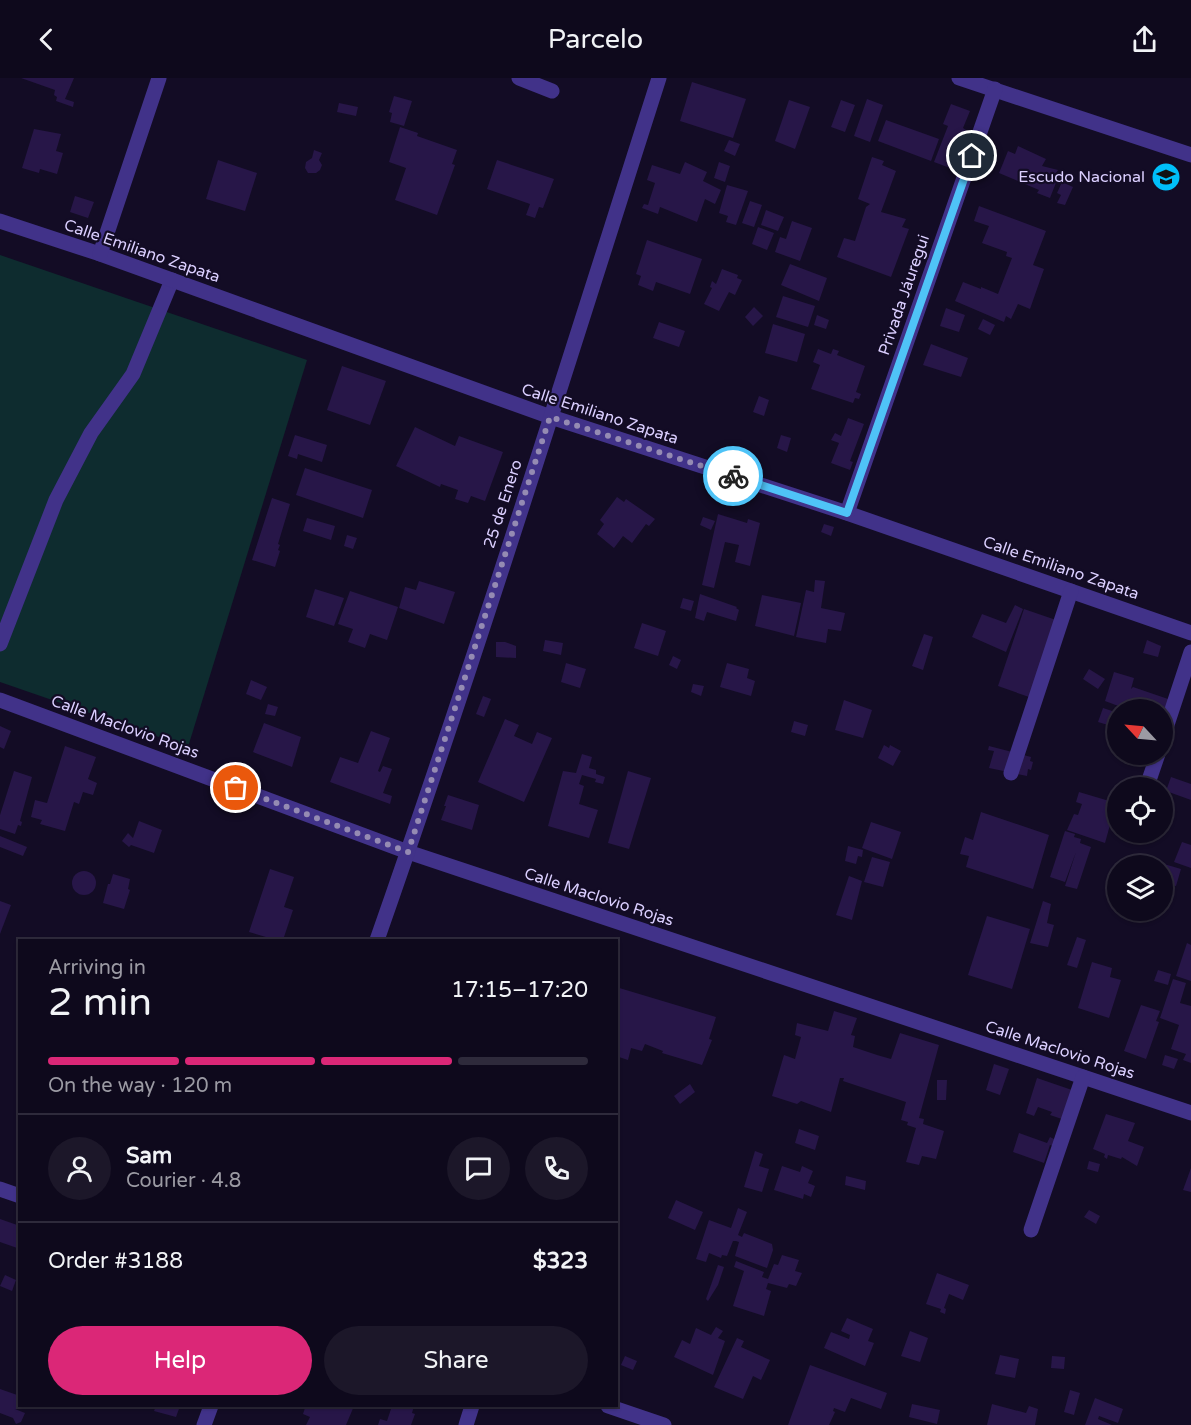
<!DOCTYPE html>
<meta charset="utf-8">
<style>
body{margin:0;font-family:"Varela Round",sans-serif;background:#1c1729;color:#f1f3f6;height:100vh;display:flex;flex-direction:column;font-size:22px;white-space:nowrap}
*{box-sizing:border-box;margin:0}
p{font-size:20px;color:#9b9aa3}
.icon{flex:none;width:33px;height:33px;fill:none;stroke:currentColor;stroke-width:2;stroke-linecap:round;stroke-linejoin:round}
.map{position:relative;flex:1;overflow:hidden}
.details{position:absolute;left:18px;top:861px;width:600px;height:468px;display:flex;flex-direction:column;background:#0e091c;border-radius:0px;box-shadow:0 2px 4px #0004,0 0 0 2px #2e2a3b}
.details>*{flex:none}
.needle{width:39px;rotate:296deg}
.fabs{position:absolute;left:1107px;top:621px;display:grid;gap:12px}
.fabs a{display:grid;place-items:center;width:66px;height:66px;border-radius:50%;background:#0e091c;box-shadow:0 2px 4px #0004,0 0 0 2px #2e2a3b;font-size:30px}
.pin{position:absolute;display:grid;place-items:center;width:51px;height:51px;color:#fff;margin:-26px;border:3px solid #fff;border-radius:50%;box-shadow:0 2px 6px #0007}
.courier{position:absolute;display:grid;place-items:center;width:60px;height:60px;margin:-30px;border:4px solid #4fc3f7;border-radius:50%;background:#fff;color:#222;box-shadow:0 2px 8px #0007}
.overview em{font-style:normal;font-weight:600}
.overview div{display:flex;flex-direction:column-reverse}
.overview{display:flex;align-items:center;justify-content:space-between;height:102px;padding:0 30px}
h1{font-size:39px;font-weight:600;line-height:45px}
.bar{display:grid;grid-template-columns:repeat(4,1fr);gap:9px 6px;align-content:center;height:72px;padding:0 30px}
.bar i{height:8px;border-radius:4px;background:#2e2a3b}
.bar .active{background:#db2777}
.bar p{grid-column:span 4}
.line{display:flex;align-items:center;gap:15px;padding:0 30px;border-top:2px solid #2e2a3b}
.line div{flex:1}
.round{display:grid;place-items:center;flex:none;width:63px;height:63px;border-radius:32px;background:#1c1729}
.cta{display:flex;gap:12px;margin-top:auto;padding:12px 30px}
.cta a{flex:1;height:69px;border-radius:36px;background:#db2777;color:#fff;font-size:24px;font-weight:600;line-height:69px;text-align:center}
.cta a+a{background:#1c1729;color:#f1f3f6}
header{display:flex;justify-content:space-between;align-items:center;height:78px;padding:0 30px;background:#0e091c;font-size:27px;font-weight:600}
.map>svg:first-child{display:block}
</style>
<header><svg class="icon" aria-label="back" viewBox="0 0 24 24"><path d="M15 5l-7 7 7 7"/></svg>Parcelo<svg class="icon" aria-label="share" viewBox="0 0 24 24"><path d="M12 15V3M7 8l5-5 5 5M5 13v7h14v-7"/></svg></header>
<div class="map">
<svg width="1191" height="1347" viewBox="0 0 1191 1347">
<rect width="100%" height="100%" fill="#130c25"/>
<!-- green -->
<path fill="#0e2c2f" d="M0,177L307,282L188,669L0,604Z"/>
<!-- building -->
<g fill="#271648">
<path d="M21,0H74L65,21L74,24L73,29L56,23L57,19L54,17L55,12Z"/>
<path d="M692,4L746,21L733,60L680,43Z"/>
<path d="M394,18L412,23L404,48L390,44L392,35L389,34Z"/>
<path d="M867,21L883,27L870,64L854,58Z"/>
<path d="M789,22L810,29L795,71L775,63Z"/>
<path d="M841,22L855,27L845,54L831,49Z"/>
<path d="M339,25L358,29L356,38L337,34Z"/>
<path d="M951,26L970,33L963,50L966,52L950,90L934,84L948,48L943,46Z"/>
<path d="M886,42L939,61L931,83L878,63Z"/>
<path d="M400,49L418,55L417,58L457,72L452,86L455,87L437,137L395,122L406,90L389,84Z"/>
<path d="M34,51L61,56L56,73L63,75L57,96L40,91L39,95L22,90Z"/>
<path d="M729,62L740,66L735,78L724,73Z"/>
<path d="M1018,68L1046,81L1042,88L1058,92L1056,95L1059,97L1050,120L1037,115L1039,112L999,95L1008,73L1015,76Z"/>
<path d="M314,72L322,75L319,82L322,87L320,92L316,95H308L305,90L306,84L312,80Z"/>
<path d="M872,79L884,83L882,87L896,93L881,134L906,141L902,149L909,151L891,199L837,179L844,160L855,163L866,129L870,126L858,121Z"/>
<path d="M218,82L257,95L245,133L206,121Z"/>
<path d="M497,82L554,101L543,130L539,129L535,140L526,137L530,126L487,111Z"/>
<path d="M685,84L707,94L703,103L721,112L715,126L705,121L697,144L660,129L658,136L642,130L644,126L648,127L655,105L647,102L652,87L680,96Z"/>
<path d="M719,84L730,88L725,104L714,100Z"/>
<path d="M1062,104L1073,109L1065,127L1057,125L1061,117L1057,115Z"/>
<path d="M727,107L748,113L736,147L726,144L728,138L719,135Z"/>
<path d="M75,118L94,124L88,140L70,134Z"/>
<path d="M750,123L762,127L754,149L742,145Z"/>
<path d="M979,128L1046,153L1033,187L1044,191L1030,231L1018,226L1011,241L1006,238L1004,244L955,223L963,204L981,211V209L998,216L1012,180L1006,178L1007,174L982,165L989,148L974,143Z"/>
<path d="M766,132L784,139L778,153L761,147Z"/>
<path d="M792,143L812,150L800,183L775,174L780,159L786,161Z"/>
<path d="M758,149L774,155L767,172L752,166Z"/>
<path d="M647,162L702,181L690,216L656,204L653,213L638,207L641,198L636,196Z"/>
<path d="M790,186L827,200L819,223L781,207Z"/>
<path d="M722,191L738,197L737,200L742,202L735,217L729,214L719,233L704,226L712,210L710,209L712,203L716,206Z"/>
<path d="M783,218L815,228L808,249L776,239Z"/>
<path d="M754,229L763,238L753,248L745,239Z"/>
<path d="M946,230L965,237L959,254L940,248Z"/>
<path d="M817,237L829,242L826,251L814,247Z"/>
<path d="M983,241L995,247L990,257L978,251Z"/>
<path d="M659,244L685,253L679,269L653,260Z"/>
<path d="M773,246L805,256L797,284L765,275Z"/>
<path d="M931,266L968,280L961,299L923,287Z"/>
<path d="M818,271L831,276L833,271L839,273L837,277L865,288L856,314L861,316L859,321L855,320L853,325L811,311L820,287L813,284Z"/>
<path d="M342,288L386,303L370,347L327,332Z"/>
<path d="M759,318L769,322L764,338L753,334Z"/>
<path d="M848,340L864,346L850,383L853,384L850,392L831,385L839,365L831,362L835,355L841,358Z"/>
<path d="M415,349L455,368L459,358L503,374L485,423L471,418L468,425L455,421L458,412L441,406L440,409L396,388Z"/>
<path d="M295,357L327,367L322,384L298,376L297,381L288,378Z"/>
<path d="M781,357L791,360L787,374L777,370Z"/>
<path d="M305,390L372,412L363,440L296,417Z"/>
<path d="M617,419L624,424L626,421L655,441L649,448L646,446L632,465L623,458L614,470L597,456L604,446L600,442Z"/>
<path d="M272,420L290,426L278,466L280,467L278,472L280,473L275,489L252,482Z"/>
<path d="M718,436L747,445L748,441L760,445L750,488L735,484L739,467L725,464L714,510L702,507Z"/>
<path d="M703,439L715,443L711,452L700,447Z"/>
<path d="M307,440L335,448L331,462L303,453Z"/>
<path d="M824,446L834,449L831,458L821,454Z"/>
<path d="M347,457L357,460L353,471L344,468Z"/>
<path d="M815,502L825,503L821,530L845,535L841,553L828,551L826,565L796,559L806,512L814,514Z"/>
<path d="M419,503L455,514L444,546L399,530L405,509L416,512Z"/>
<path d="M315,511L344,520L334,548L306,539Z"/>
<path d="M350,513L398,529L387,562L370,556L365,570L348,564L353,551L338,546Z"/>
<path d="M700,516L737,529L736,530L739,532L736,543L707,534L704,543L695,540Z"/>
<path d="M762,517L801,525L794,558L755,548Z"/>
<path d="M683,520L694,523L691,533L680,530Z"/>
<path d="M1015,527L1023,531L1006,574L972,559L982,536L1006,545Z"/>
<path d="M1024,531L1056,542L1029,619L998,608Z"/>
<path d="M642,545L666,553L658,578L634,570Z"/>
<path d="M924,556L933,559L923,592L912,588Z"/>
<path d="M545,562L563,565L561,577L543,573Z"/>
<path d="M1147,562L1161,568L1158,579L1143,575Z"/>
<path d="M496,564H505L516,568V580L496,579Z"/>
<path d="M673,578L681,582L677,591L669,587Z"/>
<path d="M566,585L586,591L580,610L561,604Z"/>
<path d="M727,585L749,591L747,600L755,603L751,618L720,609Z"/>
<path d="M1089,591L1105,601L1098,611L1083,601Z"/>
<path d="M1114,594L1134,600L1131,611L1133,609L1171,622L1162,641V632H1129L1105,623Z"/>
<path d="M251,602L267,609L261,622L246,616Z"/>
<path d="M693,606L704,608L701,618L691,614Z"/>
<path d="M483,618L491,621L484,639L476,636Z"/>
<path d="M844,622L872,632L863,660L835,652Z"/>
<path d="M268,626L278,629L275,638L265,636Z"/>
<path d="M1103,630L1118,635V650L1098,644Z"/>
<path d="M505,641L519,647L514,658L532,666L537,654L552,660L524,724L478,704Z"/>
<path d="M794,643L808,647L805,658L791,654Z"/>
<path d="M264,645L301,659L292,689L253,674Z"/>
<path d="M0,648L11,653L4,671L0,669Z"/>
<path d="M371,653L390,660L378,693L380,694L383,688L392,691L383,715L392,718L390,726L330,704L340,679L358,685Z"/>
<path d="M884,667L889,670L890,667L901,673L893,688L878,680Z"/>
<path d="M65,668L96,679L88,701L97,705L93,717L83,714L79,726L74,724L65,753L40,746L42,742L31,739L35,722L47,725Z"/>
<path d="M989,668L1031,679L1030,683L1033,684L1031,692L1028,691L1027,698L989,690L994,673L988,672Z"/>
<path d="M582,676L592,679L589,690L596,692V696L605,699L603,706L595,704L596,701L582,697L579,706L584,708L579,726L598,732L589,760L548,748L563,693L576,695Z"/>
<path d="M14,693L32,699L20,743L22,744L21,748L18,747L15,756L0,751V737Z"/>
<path d="M628,693L651,700L629,771L608,765Z"/>
<path d="M1171,699L1191,706V722L1166,713Z"/>
<path d="M1079,714L1116,725L1105,765L1067,752L1074,736L1078,737L1082,726L1076,724Z"/>
<path d="M448,717L479,727L472,752L441,742L446,728H444Z"/>
<path d="M981,734L1049,757L1033,811L966,789L969,778L960,776L965,759L973,762Z"/>
<path d="M139,743L162,752L154,775L131,767L129,769L122,763L128,755L133,760Z"/>
<path d="M871,744L901,754L892,781L862,770Z"/>
<path d="M1065,753L1075,756L1074,759L1081,761L1080,765L1091,769L1077,811L1065,808L1076,774L1065,804L1050,799Z"/>
<path d="M0,758L27,769L23,778L0,769Z"/>
<path d="M1182,764L1191,767V790L1174,784Z"/>
<path d="M848,768L863,772L862,779L858,778L856,786L845,783Z"/>
<path d="M872,779L890,784L883,809L864,804Z"/>
<path d="M1164,786L1181,791L1176,808L1167,806L1166,809L1170,810L1167,824L1162,822V792Z"/>
<path d="M270,791L294,799L284,829L293,832L283,862H276L249,854Z"/>
<circle cx="84" cy="805" r="12"/>
<path d="M113,796L130,801L128,811L130,812L124,831L103,825L108,806H110Z"/>
<path d="M849,798L862,803L852,842L836,837Z"/>
<path d="M0,823L11,827L0,856Z"/>
<path d="M1043,823L1051,826L1047,845L1054,847L1048,869L1030,865Z"/>
<path d="M987,838L1030,851L1012,911L968,897Z"/>
<path d="M1077,859L1086,862L1077,890L1067,887Z"/>
<path d="M1187,865L1191,867V903L1176,898Z"/>
<path d="M1092,884L1112,890L1110,899L1121,902L1109,940L1078,930Z"/>
<path d="M1158,892L1171,896L1168,907L1154,903Z"/>
<path d="M1173,901L1186,905L1180,925L1191,928V985L1183,982L1186,976L1171,971L1179,947L1160,940Z"/>
<path d="M616,909L716,939L709,961L712,962L702,987L662,975L663,973L645,966L642,973L631,970L628,982L616,978Z"/>
<path d="M1141,927L1160,933L1156,943L1159,944L1146,981L1124,973Z"/>
<path d="M834,933L857,940L851,957L855,958L853,969L877,977L891,981L900,955L939,967L919,1040L924,1041L923,1046L944,1053L936,1081L922,1078L919,1087L906,1084L916,1050L907,1047L908,1044L901,1042L906,1024L843,1003L844,1000H840L831,1034L801,1023L797,1026L772,1018L784,977L795,981L801,959L795,957L797,945L828,953Z"/>
<path d="M1165,977L1178,981L1174,991L1162,987Z"/>
<path d="M994,986L1009,991L1000,1017L986,1012Z"/>
<path d="M1037,1000L1072,1012L1062,1041L1050,1037L1052,1034L1038,1029L1034,1038L1026,1035Z"/>
<path d="M937,1002H947L946,1022H937Z"/>
<path d="M690,1006L695,1014L680,1026L674,1018Z"/>
<path d="M1106,1036L1135,1045L1128,1063L1144,1069L1137,1088L1122,1079L1121,1081L1108,1077L1107,1081L1104,1079L1105,1076L1093,1071Z"/>
<path d="M799,1051L819,1058L815,1072L795,1065Z"/>
<path d="M1019,1055L1047,1065L1050,1059L1056,1062L1053,1068L1050,1067L1044,1085L1013,1074Z"/>
<path d="M755,1073L763,1076L759,1088L769,1091L762,1114L744,1109Z"/>
<path d="M1089,1083L1100,1086L1098,1094L1087,1091Z"/>
<path d="M782,1088L800,1094L802,1088L813,1093L808,1105L815,1108L811,1119L804,1116L803,1121L774,1112Z"/>
<path d="M1191,1090V1114L1183,1112Z"/>
<path d="M846,1098L866,1103L865,1112L845,1107Z"/>
<path d="M676,1122L703,1134L695,1152L668,1140Z"/>
<path d="M738,1130L747,1134L738,1157L742,1159L744,1155L772,1166L773,1172L767,1190L735,1178L739,1164L736,1163H733L727,1178L722,1177L721,1180L709,1175L706,1184L696,1181L709,1142L731,1150Z"/>
<path d="M1089,1132L1100,1138L1096,1146L1084,1139Z"/>
<path d="M0,1141L20,1148V1171L0,1164Z"/>
<path d="M782,1177L799,1182L795,1193L802,1195L796,1208L789,1206L787,1210L768,1205L766,1211L771,1213L764,1238L733,1228L744,1193L734,1189L736,1183L764,1194L762,1199L768,1201L774,1186L778,1187Z"/>
<path d="M718,1187L724,1189L718,1207L708,1223L706,1221Z"/>
<path d="M937,1195L969,1207L963,1222L949,1216L944,1230L946,1231L945,1236L940,1234L941,1231L926,1226Z"/>
<path d="M5,1197L16,1202L12,1213L0,1208Z"/>
<path d="M847,1240L873,1251L868,1263L874,1265L865,1288L824,1270L831,1254L849,1261L850,1257L841,1253Z"/>
<path d="M716,1249L723,1253L718,1260L725,1263L713,1297L674,1279L682,1262L690,1266L696,1250L711,1257Z"/>
<path d="M910,1253L928,1260L920,1284L901,1278Z"/>
<path d="M737,1260L744,1263L741,1269L770,1282L761,1302L753,1298L743,1321L714,1309Z"/>
<path d="M1000,1277L1019,1281L1015,1300L995,1296Z"/>
<path d="M625,1278L637,1283L633,1292L621,1287Z"/>
<path d="M1052,1278L1065,1279L1064,1291L1051,1290Z"/>
<path d="M810,1287L887,1315L881,1331L851,1320L845,1334L834,1330L833,1333L835,1334L829,1347H788Z"/>
<path d="M0,1311L20,1318V1328H23L22,1331H15L25,1335L21,1344L16,1346L13,1340L0,1335Z"/>
<path d="M1070,1312L1080,1315L1074,1337L1064,1334Z"/>
<path d="M1095,1320L1123,1331L1118,1345L1099,1338L1098,1341L1112,1347H1085Z"/>
<path d="M912,1326L940,1332L937,1346L909,1339Z"/>
<path d="M992,1326L1026,1335L1029,1328L1038,1331L1035,1347H987Z"/>
<path d="M156,1328H180L176,1339L154,1333Z"/>
<path d="M304,1328H354L346,1347H306L310,1339L303,1336L305,1330H303Z"/>
<path d="M392,1328H414L412,1335L415,1336L411,1347H378L380,1341L387,1343Z"/>
</g>
<g fill="none" stroke-linecap="round" stroke-linejoin="round">
<!-- service -->
<g stroke="#413289" stroke-width="15">
<path d="M519,0L552,13"/>
<path d="M0,566L56,422L91,355L133,296L172,202"/>
<path d="M466,1347L472,1328"/>
</g>
<!-- minor -->
<g stroke="#413289" stroke-width="15">
<path d="M959,0L1191,77"/>
<path d="M0,143L100,176L551,339L847,435L1191,555"/>
<path d="M100,176L159,0"/>
<path d="M847,435L995,11"/>
<path d="M0,622L408,774L1191,1035"/>
<path d="M1162,662L1191,574"/>
<path d="M1011,695L1071,513"/>
<path d="M1147,708L1158,676"/>
<path d="M377,862C477,577 567,288 659,0"/>
<path d="M0,1111L20,1118"/>
<path d="M1031,1152L1083,999"/>
<path d="M608,1328L664,1347"/>
<path d="M204,1347L211,1328"/>
</g>
</g>
<g fill="none" stroke-linecap="round" stroke-linejoin="round">
<!-- done -->
<path stroke="#958bb3" stroke-width="6" stroke-dasharray="0 10.8" d="M236,710L408,774L550,339L733,398"/>
<!-- route -->
<path stroke="#4fc3f7" stroke-width="8" d="M733,398L847,435L972,78"/>
</g>
<!-- icons -->
<defs>
<g id="school-disc" transform="scale(1.5)"><circle r="9.5" fill="#00bffa" stroke="#130c25"/><path d="M0-5L7-2L0 1L-7-2ZM-4 1L0 2.5L4 1V4Q0 6-4 4Z" fill="#111"/></g>
</defs>
<g fill-rule="evenodd">
<use href="#school-disc" x="1166" y="99"/>
</g>
<g text-anchor="middle" dominant-baseline="central" stroke-width="4.5" stroke-linejoin="round" paint-order="stroke">
<!-- poi labels -->
<g font-size="16" fill="#dbcfff" stroke="#130c25" text-anchor="end">
<text x="1145" y="99">Escudo Nacional</text>
</g>
<!-- street labels -->
<g font-size="16" fill="#dbcfff" stroke="#130c25">
<text transform="translate(142 173) rotate(19)">Calle Emiliano Zapata</text>
<text transform="translate(904 217) rotate(-71)">Privada Jáuregui</text>
<text transform="translate(600 336) rotate(18)">Calle Emiliano Zapata</text>
<text transform="translate(503 426) rotate(-72)">25 de Enero</text>
<text transform="translate(1061 490) rotate(19)">Calle Emiliano Zapata</text>
<text transform="translate(125 649) rotate(20)">Calle Maclovio Rojas</text>
<text transform="translate(599 819) rotate(18)">Calle Maclovio Rojas</text>
<text transform="translate(1060 972) rotate(18)">Calle Maclovio Rojas</text>
</g>
</g>
</svg>
<div class="fabs">
<a><svg class="needle" viewBox="-14 -14 28 28"><path d="M0-13l5 13h-10z" fill="#e53935"/><path d="M0 13l5-13h-10z" fill="#9b9aa3"/></svg></a>
<a><svg class="icon" aria-label="locate" viewBox="0 0 24 24"><circle cx="12" cy="12" r="6"/><path d="M12 2v4M12 18v4M2 12h4M18 12h4"/></svg></a>
<a><svg class="icon" aria-label="layers" viewBox="0 0 24 24"><path d="M12 4l9 5-9 5-9-5zM3 14l9 5 9-5"/></svg></a>
</div>
<div class="pin" style="left:236px;top:710px;background:#ea580c"><svg class="icon" aria-label="bag" viewBox="0 0 24 24"><path d="M5 8h14l-1 12H6zM9 8a3 3 0 0 1 6 0"/></svg></div>
<div class="pin" style="left:972px;top:78px;background:#1f2937"><svg class="icon" aria-label="home" viewBox="0 0 24 24"><path d="M3 11l9-7 9 7M6 9v11h12V9"/></svg></div>
<div class="courier" style="left:733px;top:398px"><svg class="icon" aria-label="bike" viewBox="0 0 24 24"><circle cx="6" cy="16" r="4"/><circle cx="18" cy="16" r="4"/><path d="M6 16l4-8h5l3 8M10 8l3 8H6M13 5h3"/></svg></div>
<section class="details">
<div class="overview"><div><h1>2 min</h1><p>Arriving in</p></div><em>17:15–17:20</em></div>
<div class="bar"><i class="active"></i><i class="active"></i><i class="active"></i><i></i><p>On the way · 120 m</p></div>
<div class="line" style="height:108px"><a class="round"><svg class="icon" aria-label="person" viewBox="0 0 24 24"><circle cx="12" cy="8" r="4"/><path d="M4 21q1-7 8-7t8 7"/></svg></a><div><b>Sam</b><p>Courier · 4.8</p></div><a class="round"><svg class="icon" aria-label="chat" viewBox="0 0 24 24"><path d="M4 5h16v11H9l-5 4z"/></svg></a><a class="round"><svg class="icon" aria-label="phone" viewBox="0 0 24 24"><path d="M5 4h4l2 5-3 2q2 4 5 5l2-3 5 2v4C11 20 4 13 5 4z"/></svg></a></div>
<div class="line" style="height:78px"><div>Order #3188</div><b>$323</b></div>
<div class="cta"><a>Help</a><a>Share</a></div>
</section>
</div>
